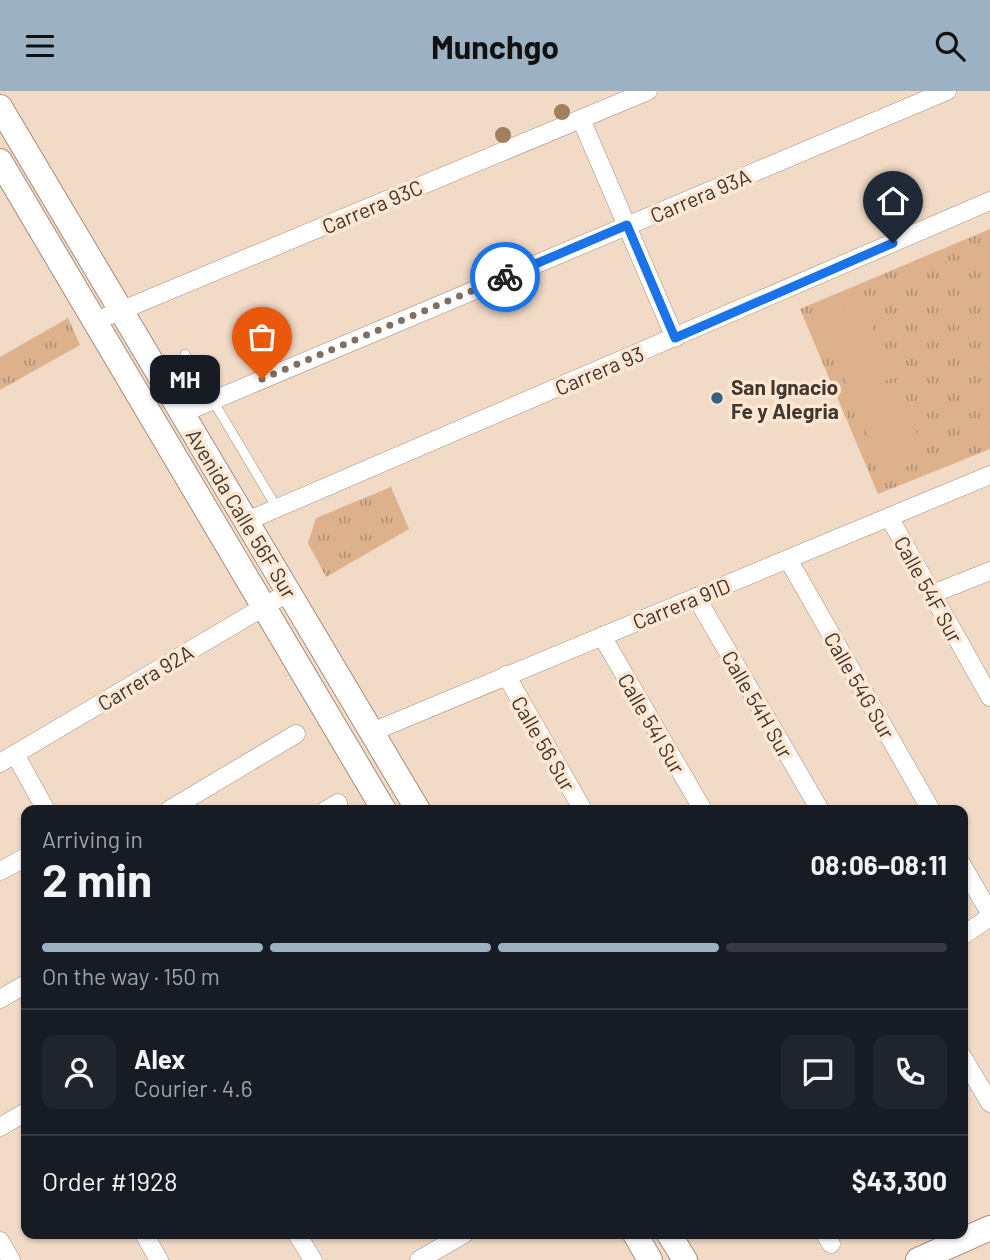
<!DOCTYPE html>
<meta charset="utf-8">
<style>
body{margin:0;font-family:Barlow,sans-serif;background:#20242c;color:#f1f3f6;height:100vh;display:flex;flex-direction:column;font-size:26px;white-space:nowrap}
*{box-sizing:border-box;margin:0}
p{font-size:23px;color:#9ea1a6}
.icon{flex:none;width:38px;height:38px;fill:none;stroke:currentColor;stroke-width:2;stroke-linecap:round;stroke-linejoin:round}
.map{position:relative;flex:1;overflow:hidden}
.sheet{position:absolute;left:21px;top:714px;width:947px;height:434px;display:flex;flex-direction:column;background:#171b24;border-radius:14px;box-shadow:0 2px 5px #0004}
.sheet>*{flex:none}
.pin{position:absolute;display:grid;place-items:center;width:60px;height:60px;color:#fff;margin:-72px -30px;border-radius:50% 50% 50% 0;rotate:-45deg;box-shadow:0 0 7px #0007}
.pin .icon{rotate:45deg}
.courier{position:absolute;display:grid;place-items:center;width:70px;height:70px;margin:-35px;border:5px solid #1a73e8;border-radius:50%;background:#fff;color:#222;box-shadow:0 2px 9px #0007}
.bubble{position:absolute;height:49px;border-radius:14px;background:#171b24;box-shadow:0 2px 5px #0004;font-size:23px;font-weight:700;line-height:49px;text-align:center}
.headline em{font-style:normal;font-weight:700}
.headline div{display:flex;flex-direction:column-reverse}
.headline{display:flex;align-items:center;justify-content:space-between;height:119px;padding:0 21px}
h1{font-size:46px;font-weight:700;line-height:52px}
.bar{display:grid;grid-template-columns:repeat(4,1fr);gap:10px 7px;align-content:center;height:84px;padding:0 21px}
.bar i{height:9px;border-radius:5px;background:#363941}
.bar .on{background:#9cb2c2}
.bar p{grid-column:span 4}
.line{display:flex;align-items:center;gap:18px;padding:0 21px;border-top:2px solid #363941}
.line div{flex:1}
.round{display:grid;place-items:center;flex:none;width:74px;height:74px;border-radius:14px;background:#20242c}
header{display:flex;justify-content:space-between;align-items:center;height:91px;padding:0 21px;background:#9cb2c2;color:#111;font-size:32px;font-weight:700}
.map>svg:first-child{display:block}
</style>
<header><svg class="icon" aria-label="menu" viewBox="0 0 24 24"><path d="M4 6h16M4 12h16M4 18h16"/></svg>Munchgo<svg class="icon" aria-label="search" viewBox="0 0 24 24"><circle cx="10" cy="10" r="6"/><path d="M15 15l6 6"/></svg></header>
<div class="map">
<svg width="990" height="1169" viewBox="0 0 990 1169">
<defs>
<pattern id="grass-tufts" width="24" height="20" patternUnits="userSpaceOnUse" patternTransform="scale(1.75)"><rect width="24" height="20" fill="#dcb18c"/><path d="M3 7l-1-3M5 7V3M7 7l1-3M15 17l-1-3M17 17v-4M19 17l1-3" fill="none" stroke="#b49173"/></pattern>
</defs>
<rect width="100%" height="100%" fill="#f1dac6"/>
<!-- grass -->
<g fill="url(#grass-tufts)">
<path d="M990,138V358L878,403L800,218Z"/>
<path d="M68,227L80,254L0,299V266Z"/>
<path d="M391,396L409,438L326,486L308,452L316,427Z"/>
</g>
<!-- pitch -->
<g fill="#dcb18c">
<path d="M861,210L894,286L851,304L818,228Z"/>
<path d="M895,291L927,367L884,385L852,309Z"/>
</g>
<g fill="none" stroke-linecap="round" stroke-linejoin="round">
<!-- lane casing -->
<g stroke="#a48e7c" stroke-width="10">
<path id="lane" d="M185,263L277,417"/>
</g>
<!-- street casing -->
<g stroke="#a48e7c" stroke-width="19">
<g id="street">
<path d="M581,28L675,247"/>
<path d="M96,230L648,0"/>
<path d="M183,322L947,0"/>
<path d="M889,426L990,606"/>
<path d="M247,430L990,110"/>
<path d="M788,468L931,719"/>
<path d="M932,503L990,480"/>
<path d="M696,506L820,719"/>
<path d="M602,545L703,719"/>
<path d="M506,584L583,719"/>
<path d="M372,641L990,384"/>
<path d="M15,663L46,719"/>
<path d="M0,672L289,501"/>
<path d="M169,719L296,643"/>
<path d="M326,719L338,712"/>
<path d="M962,774L990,822"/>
<path d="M0,780L26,766"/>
<path d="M962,845L990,826"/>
<path d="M0,908L26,893"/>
<path d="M962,965L990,1012"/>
<path d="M0,1036L26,1021"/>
<path d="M144,1143L159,1169"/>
<path d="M297,1143L313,1169"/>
<path d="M825,1143L831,1153"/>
<path d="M0,1150L11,1169"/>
<path d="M419,1169L464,1143"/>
</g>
</g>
<!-- secondary casing -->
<g stroke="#a48e7c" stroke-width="26">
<g id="secondary">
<path d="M0,16L418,719"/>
<path d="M0,70L384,719"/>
<path d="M635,1143L650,1169"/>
<path d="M669,1143L685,1169"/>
<path d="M918,1169L990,1137"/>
</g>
</g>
<!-- lane -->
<use href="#lane" stroke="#fff" stroke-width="9"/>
<!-- street -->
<use href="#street" stroke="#fff" stroke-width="18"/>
<!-- secondary -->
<use href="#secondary" stroke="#fff" stroke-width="24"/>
</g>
<!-- trees -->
<g fill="#a18060">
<circle cx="562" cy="21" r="8"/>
<circle cx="503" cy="44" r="8"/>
</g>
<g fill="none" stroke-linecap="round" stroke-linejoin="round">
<!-- done -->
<path stroke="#7e7064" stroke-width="7" stroke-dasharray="0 12.6" d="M262,288L505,186"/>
<!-- route -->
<path stroke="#1a73e8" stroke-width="9" d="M505,186L627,134L675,247L893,152"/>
</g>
<!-- markers -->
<circle fill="#336382" stroke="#ffe7d3" stroke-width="2.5" cx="717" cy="307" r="7"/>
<g text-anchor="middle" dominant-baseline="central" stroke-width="7" stroke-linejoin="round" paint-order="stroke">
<!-- street labels -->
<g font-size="21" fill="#40372f" stroke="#ffe7d3">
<text transform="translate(700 104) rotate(-23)">Carrera 93A</text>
<text transform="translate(372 115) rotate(-23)">Carrera 93C</text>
<text transform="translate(599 279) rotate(-23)">Carrera 93</text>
<text transform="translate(242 422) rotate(59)">Avenida Calle 56F Sur</text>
<text transform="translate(929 498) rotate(61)">Calle 54F Sur</text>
<text transform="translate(681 512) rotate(-22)">Carrera 91D</text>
<text transform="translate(145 586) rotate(-31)">Carrera 92A</text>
<text transform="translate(860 594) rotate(60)">Calle 54G Sur</text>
<text transform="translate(758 613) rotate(60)">Calle 54H Sur</text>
<text transform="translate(652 632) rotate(60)">Calle 54I Sur</text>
<text transform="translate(544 652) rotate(60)">Calle 56 Sur</text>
</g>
<!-- poi labels -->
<g font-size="21" font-weight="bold" fill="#40372f" stroke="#ffe7d3" text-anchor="start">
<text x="731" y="295">San Ignacio<tspan x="731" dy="24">Fe y Alegria</tspan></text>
</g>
</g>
</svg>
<div class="pin" style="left:262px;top:288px;background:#ea580c"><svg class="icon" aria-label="bag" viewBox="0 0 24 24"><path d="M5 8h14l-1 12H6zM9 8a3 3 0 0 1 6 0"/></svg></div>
<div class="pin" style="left:893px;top:152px;background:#1f2937"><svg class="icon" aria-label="home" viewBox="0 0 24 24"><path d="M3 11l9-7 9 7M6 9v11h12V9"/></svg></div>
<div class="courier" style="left:505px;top:186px"><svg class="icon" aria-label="bike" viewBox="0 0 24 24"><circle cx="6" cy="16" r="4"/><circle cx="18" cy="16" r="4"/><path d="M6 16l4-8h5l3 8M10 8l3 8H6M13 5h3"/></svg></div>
<div class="bubble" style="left:150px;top:264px;width:70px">MH</div>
<section class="sheet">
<div class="headline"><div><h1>2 min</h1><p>Arriving in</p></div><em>08:06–08:11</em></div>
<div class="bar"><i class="on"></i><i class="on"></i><i class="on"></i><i></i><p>On the way · 150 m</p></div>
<div class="line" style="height:126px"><a class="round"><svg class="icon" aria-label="person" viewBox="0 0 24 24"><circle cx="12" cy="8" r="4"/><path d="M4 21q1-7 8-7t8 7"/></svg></a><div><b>Alex</b><p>Courier · 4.6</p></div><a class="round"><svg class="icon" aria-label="chat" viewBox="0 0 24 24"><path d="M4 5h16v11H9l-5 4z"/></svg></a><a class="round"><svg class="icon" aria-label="phone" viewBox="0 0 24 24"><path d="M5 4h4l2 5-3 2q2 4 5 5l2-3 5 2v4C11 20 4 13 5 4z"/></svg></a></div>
<div class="line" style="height:91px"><div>Order #1928</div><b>$43,300</b></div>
</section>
</div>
